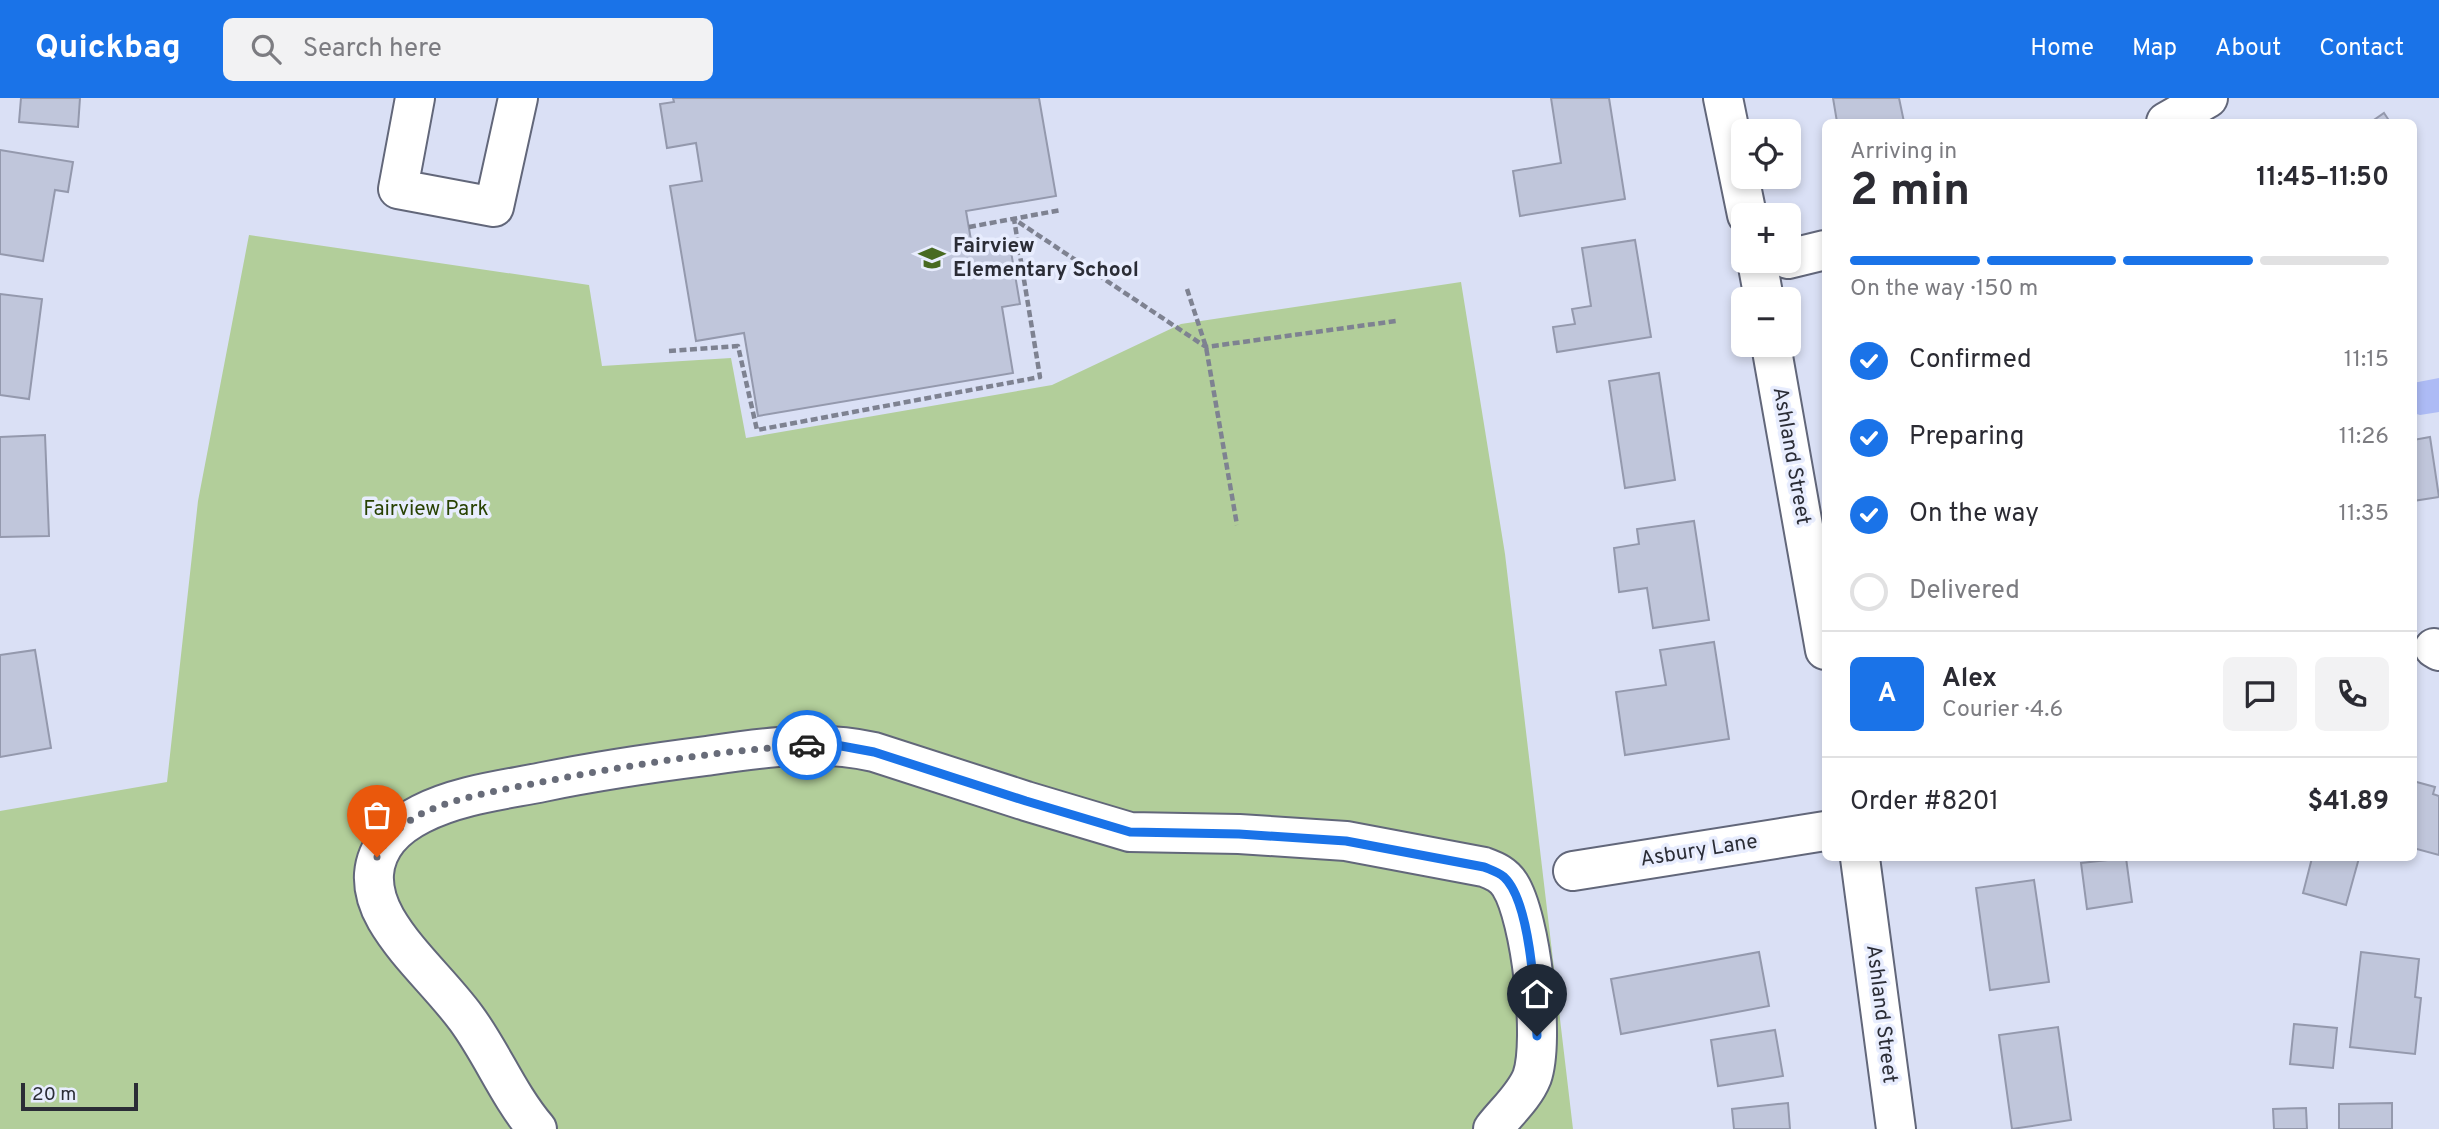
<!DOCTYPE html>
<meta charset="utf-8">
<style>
body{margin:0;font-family:Overpass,sans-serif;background:#f2f2f3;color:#2b2b33;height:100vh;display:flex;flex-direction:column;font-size:26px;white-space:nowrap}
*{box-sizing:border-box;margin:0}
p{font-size:23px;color:#7c7c81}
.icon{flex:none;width:38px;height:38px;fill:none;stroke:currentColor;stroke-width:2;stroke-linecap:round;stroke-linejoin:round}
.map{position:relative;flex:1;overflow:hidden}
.side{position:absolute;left:1822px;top:21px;width:595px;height:742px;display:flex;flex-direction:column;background:#fff;border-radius:10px;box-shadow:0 4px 10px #0003}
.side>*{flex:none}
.fabs{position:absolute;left:1731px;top:21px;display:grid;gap:14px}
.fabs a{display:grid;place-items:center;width:70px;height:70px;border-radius:10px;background:#fff;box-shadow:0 4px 10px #0003;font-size:35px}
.scale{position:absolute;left:21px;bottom:18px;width:117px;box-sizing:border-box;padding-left:7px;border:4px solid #2b2d36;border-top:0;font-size:19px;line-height:24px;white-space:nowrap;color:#2b2d36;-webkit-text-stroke:5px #e8edfe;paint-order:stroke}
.pin{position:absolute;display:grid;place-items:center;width:60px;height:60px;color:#fff;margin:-72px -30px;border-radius:50% 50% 50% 0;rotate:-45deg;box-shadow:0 0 7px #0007}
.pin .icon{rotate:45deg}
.courier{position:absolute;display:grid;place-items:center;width:70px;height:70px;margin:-35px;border:5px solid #1a73e8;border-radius:50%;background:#fff;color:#222;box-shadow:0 2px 9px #0007}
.summary em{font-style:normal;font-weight:700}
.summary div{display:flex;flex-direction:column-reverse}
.summary{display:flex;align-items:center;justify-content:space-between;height:119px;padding:0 28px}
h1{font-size:46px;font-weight:700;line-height:52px}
.bar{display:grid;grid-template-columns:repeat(4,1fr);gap:10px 7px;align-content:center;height:84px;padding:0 28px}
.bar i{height:9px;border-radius:5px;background:#e1e1e2}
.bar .active{background:#1a73e8}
.bar p{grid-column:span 4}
.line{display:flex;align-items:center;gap:18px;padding:0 28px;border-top:2px solid #e1e1e2}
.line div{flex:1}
.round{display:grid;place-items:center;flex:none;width:74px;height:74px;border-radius:10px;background:#f2f2f3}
ol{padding:0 28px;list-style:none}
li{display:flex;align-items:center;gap:21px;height:77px}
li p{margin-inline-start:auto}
li .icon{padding:7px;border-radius:50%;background:#1a73e8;color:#fff;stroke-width:4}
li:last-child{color:#7c7c81}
li i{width:38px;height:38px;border:4px solid #e1e1e2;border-radius:50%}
header{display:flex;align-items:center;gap:42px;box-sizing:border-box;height:98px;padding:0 35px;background:#1a73e8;color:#fff}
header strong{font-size:33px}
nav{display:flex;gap:38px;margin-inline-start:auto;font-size:24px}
.search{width:490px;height:63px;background:#f2f2f3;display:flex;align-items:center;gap:18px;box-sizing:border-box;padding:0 24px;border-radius:10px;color:#7c7c81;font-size:26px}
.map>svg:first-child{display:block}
</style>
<header>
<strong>Quickbag</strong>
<div class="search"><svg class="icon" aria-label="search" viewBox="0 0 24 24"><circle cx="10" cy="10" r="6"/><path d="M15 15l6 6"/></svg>Search here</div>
<nav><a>Home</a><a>Map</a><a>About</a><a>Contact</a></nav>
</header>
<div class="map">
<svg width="2439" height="1031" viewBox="0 0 2439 1031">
<rect width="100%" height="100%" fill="#dae0f5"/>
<!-- green -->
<path fill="#b2ce9a" d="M249,137L589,187L602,268L731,260L746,340L1052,287L1181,226L1461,184L1505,456L1573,1031H0V713L167,684L198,403Z"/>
<!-- water -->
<path fill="#adbbf5" d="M2439,280V314L2420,317L2413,315V285Z"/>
<!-- building -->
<g fill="#c0c6db" stroke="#9499ad" stroke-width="2">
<path d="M21,0H80L78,29L19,24Z"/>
<path d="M673,0H1039L1056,98L966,113L972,148L1009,142L1020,206L1002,209L1013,275L758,318L744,235L696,243L670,88L702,83L696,45L667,50L660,6L674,4Z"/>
<path d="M1551,0H1609L1625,101L1520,118L1513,73L1561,65Z"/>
<path d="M1833,0H1899L1904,24H1837Z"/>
<path d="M2384,15L2390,24H2371Z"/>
<path d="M0,52L73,64L68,94L55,92L43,163L0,156Z"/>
<path d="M1635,142L1651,239L1557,254L1553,229L1575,226L1572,211L1591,208L1582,150Z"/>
<path d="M0,196L42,201L29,301L0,297Z"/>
<path d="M1659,275L1675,382L1625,390L1609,283Z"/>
<path d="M45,337L49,438L0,439V339Z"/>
<path d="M2430,339L2439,399L2413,403V342Z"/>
<path d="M1694,423L1709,522L1653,530L1647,490L1619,494L1614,450L1639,446L1637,431Z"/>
<path d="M1714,544L1729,641L1625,657L1616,594L1666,587L1660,552Z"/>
<path d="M35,552L51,650L0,659V557Z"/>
<path d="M2413,683L2435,689L2433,696L2439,698V757L2413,750Z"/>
<path d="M2126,760L2132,804L2087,811L2081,765Z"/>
<path d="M2312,760H2359L2346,807L2303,795Z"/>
<path d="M2034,782L2049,884L1990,892L1976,790Z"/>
<path d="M1759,854L1769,908L1621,936L1611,881Z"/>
<path d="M2361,854L2419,861L2415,899L2421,900L2415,956L2350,949Z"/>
<path d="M2294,926L2337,930L2333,970L2290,966Z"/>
<path d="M2058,929L2071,1022L2012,1031L1999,937Z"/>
<path d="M1775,932L1783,978L1718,988L1711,942Z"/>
<path d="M1788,1005L1790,1031H1734L1732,1011Z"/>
<path d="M2392,1005V1031H2339V1006Z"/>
<path d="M2306,1010L2307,1031H2274L2273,1011Z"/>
</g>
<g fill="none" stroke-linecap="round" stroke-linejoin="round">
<!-- minor casing -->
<g stroke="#62677a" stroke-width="42">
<g id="minor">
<path d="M415,0L398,91L494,109L518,0"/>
<path d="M1723,0L1747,117"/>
<path d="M2166,24L2208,0"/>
<path d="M1788,161L1825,152"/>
<path d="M1757,163L1764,201"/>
<path d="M1771,247L1825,552"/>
<path d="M2434,550L2439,553"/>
<path d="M1860,760L1896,1031"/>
<path d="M1573,773L1825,733"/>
<path d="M537,1031C508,997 492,955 466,920C441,886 407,857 386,821C378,807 373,792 374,776C376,748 397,728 421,716C458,697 503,692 543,684C597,673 651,665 706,658C761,650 818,641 874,654L1026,703L1130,734L1239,736L1346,743L1484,769C1495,773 1504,777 1510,787C1531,820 1545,942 1532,979C1524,999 1506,1014 1493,1031"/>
</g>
</g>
<!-- path -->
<g stroke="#7e8291" stroke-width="4.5" stroke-dasharray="7 3.5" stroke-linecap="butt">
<path d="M969,129L1061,112"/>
<path d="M1187,191L1206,249L1237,427"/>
<path d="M669,253L738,248L757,332L1040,279L1014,121L1206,249L1396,223"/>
</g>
<!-- minor -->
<use href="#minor" stroke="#fff" stroke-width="38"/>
</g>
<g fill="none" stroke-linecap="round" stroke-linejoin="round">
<!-- done -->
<path stroke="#686c79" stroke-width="7" stroke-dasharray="0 12.6" d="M377,759C386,740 403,725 423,715C460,698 502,692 542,684C629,667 718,653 807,647"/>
<!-- route -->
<path stroke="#1a73e8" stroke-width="9" d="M807,647H836L874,654L1026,703L1130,734L1239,736L1346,743L1484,769C1491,772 1498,774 1504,779C1531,804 1535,901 1537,938"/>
</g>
<!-- icons -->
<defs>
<g id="school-bare" transform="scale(2.1)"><path d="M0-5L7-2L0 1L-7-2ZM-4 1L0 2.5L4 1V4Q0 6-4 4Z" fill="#486a21" stroke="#e8edfe" stroke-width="2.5" paint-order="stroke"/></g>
</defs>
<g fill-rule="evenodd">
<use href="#school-bare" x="932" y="160"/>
</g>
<g text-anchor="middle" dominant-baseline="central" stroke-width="7" stroke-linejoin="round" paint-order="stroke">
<!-- poi labels -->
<g font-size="21" font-weight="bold" fill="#2b2d36" stroke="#e8edfe" text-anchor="start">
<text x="953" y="148">Fairview<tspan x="953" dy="24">Elementary School</tspan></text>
</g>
<!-- street labels -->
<g font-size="21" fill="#2b2d36" stroke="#e8edfe">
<text transform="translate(1791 358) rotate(80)">Ashland Street</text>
<text transform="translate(1699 753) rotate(-9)">Asbury Lane</text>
<text transform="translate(1881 916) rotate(83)">Ashland Street</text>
</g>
<!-- park labels -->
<g font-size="21" fill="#284203" stroke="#e8edfe">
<text x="426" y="411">Fairview Park</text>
</g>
</g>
</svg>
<div class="fabs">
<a><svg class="icon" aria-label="locate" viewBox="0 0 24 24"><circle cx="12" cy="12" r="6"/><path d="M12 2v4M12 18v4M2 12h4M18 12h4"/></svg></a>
<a>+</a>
<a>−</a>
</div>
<div class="scale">20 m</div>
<div class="pin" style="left:377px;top:759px;background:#ea580c"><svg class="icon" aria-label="bag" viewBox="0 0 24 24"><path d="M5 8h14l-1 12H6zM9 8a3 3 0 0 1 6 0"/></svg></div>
<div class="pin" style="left:1537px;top:938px;background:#1f2937"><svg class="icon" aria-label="home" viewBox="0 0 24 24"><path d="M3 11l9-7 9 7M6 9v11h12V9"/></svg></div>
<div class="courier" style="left:807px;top:647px"><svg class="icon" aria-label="car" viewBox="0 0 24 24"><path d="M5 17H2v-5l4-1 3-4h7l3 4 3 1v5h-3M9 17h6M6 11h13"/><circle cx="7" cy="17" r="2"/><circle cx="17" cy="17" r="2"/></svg></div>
<section class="side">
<div class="summary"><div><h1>2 min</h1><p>Arriving in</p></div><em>11:45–11:50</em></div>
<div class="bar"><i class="active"></i><i class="active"></i><i class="active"></i><i></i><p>On the way · 150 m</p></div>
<ol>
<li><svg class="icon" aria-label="check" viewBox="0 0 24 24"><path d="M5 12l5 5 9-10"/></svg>Confirmed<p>11:15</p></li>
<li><svg class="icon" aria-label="check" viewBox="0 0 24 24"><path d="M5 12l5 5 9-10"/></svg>Preparing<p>11:26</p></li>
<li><svg class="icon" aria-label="check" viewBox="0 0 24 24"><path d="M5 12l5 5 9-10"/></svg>On the way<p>11:35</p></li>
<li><i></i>Delivered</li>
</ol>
<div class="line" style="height:126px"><b class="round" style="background:#1a73e8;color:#fff">A</b><div><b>Alex</b><p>Courier · 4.6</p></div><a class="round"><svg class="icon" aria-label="chat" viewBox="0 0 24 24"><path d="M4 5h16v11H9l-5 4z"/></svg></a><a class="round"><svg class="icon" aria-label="phone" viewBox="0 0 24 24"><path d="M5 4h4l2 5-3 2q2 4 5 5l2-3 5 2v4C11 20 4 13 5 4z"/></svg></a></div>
<div class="line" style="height:91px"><div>Order #8201</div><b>$41.89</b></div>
</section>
</div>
